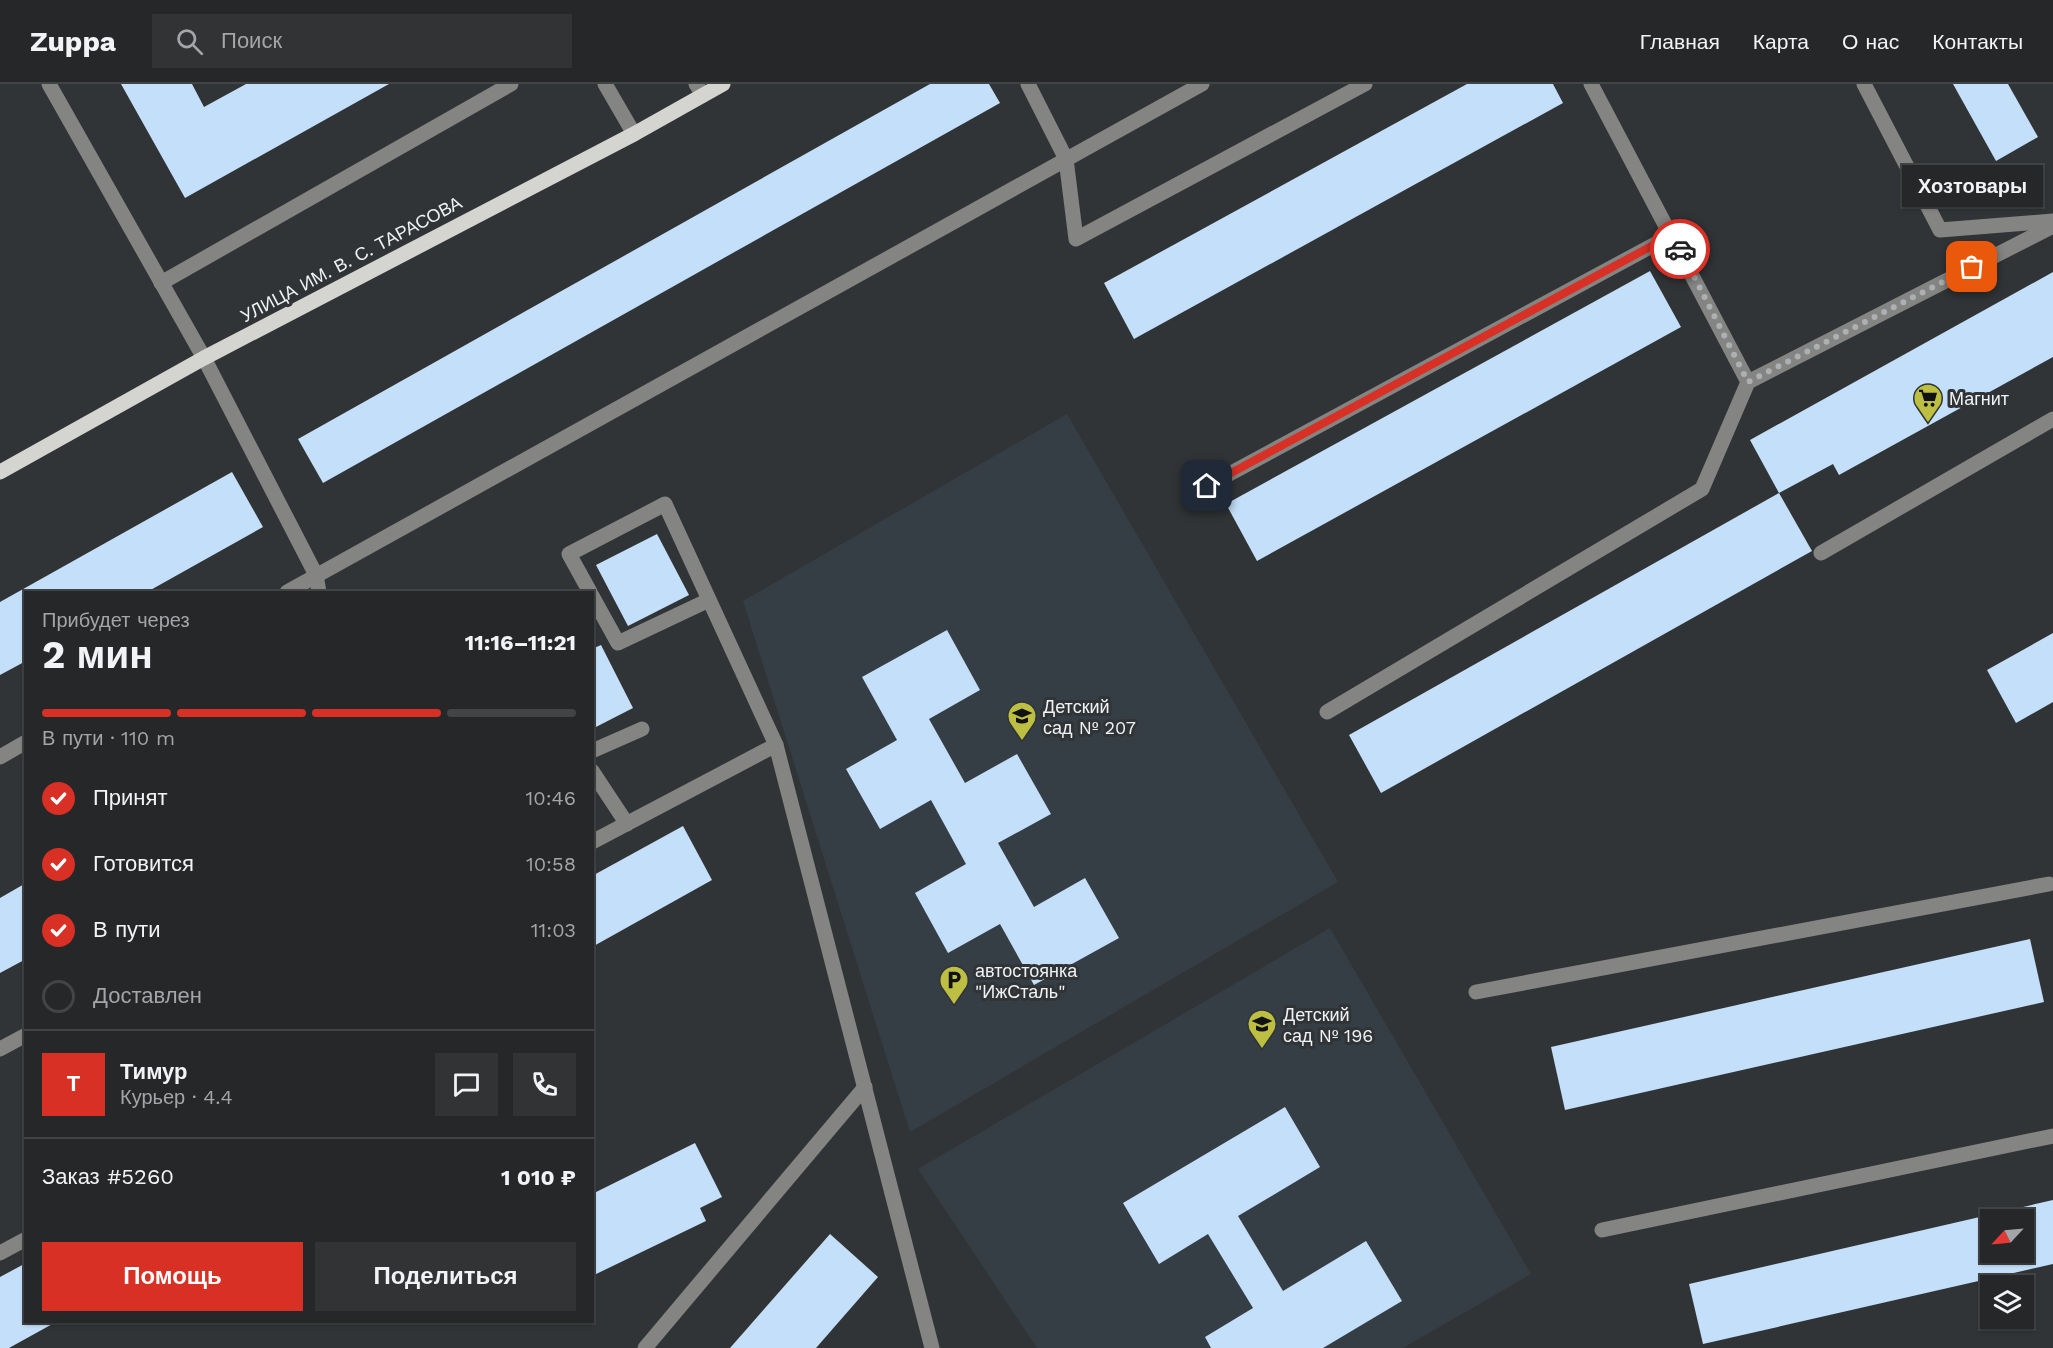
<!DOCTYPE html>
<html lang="ru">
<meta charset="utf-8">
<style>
body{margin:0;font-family:"Work Sans",sans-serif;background:#313334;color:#f1f3f6;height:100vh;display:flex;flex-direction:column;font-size:22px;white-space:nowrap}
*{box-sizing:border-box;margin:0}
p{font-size:20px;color:#a3a5a8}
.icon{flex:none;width:33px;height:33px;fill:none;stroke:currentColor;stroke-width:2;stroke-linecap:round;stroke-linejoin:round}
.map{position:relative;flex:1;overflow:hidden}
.drawer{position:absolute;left:24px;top:507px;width:570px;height:732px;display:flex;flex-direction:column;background:#252728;border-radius:0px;box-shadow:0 2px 4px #0004,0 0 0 2px #424445}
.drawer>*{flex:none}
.needle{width:39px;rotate:244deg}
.buttons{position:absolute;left:1980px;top:1125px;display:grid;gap:12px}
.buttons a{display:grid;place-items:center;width:54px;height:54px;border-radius:0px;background:#252728;box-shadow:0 2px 4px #0004,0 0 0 2px #424445;font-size:30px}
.pin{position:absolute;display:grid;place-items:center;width:51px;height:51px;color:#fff;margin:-26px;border-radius:12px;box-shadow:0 3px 9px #0006}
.courier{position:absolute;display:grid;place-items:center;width:60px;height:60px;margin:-30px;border:4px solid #d93025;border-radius:50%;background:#fff;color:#222;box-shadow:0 2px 8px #0007}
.bubble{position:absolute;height:42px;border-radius:0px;background:#252728;box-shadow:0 2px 4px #0004,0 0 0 2px #424445;font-size:20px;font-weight:700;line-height:42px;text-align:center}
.headline em{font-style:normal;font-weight:700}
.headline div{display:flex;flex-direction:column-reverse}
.headline{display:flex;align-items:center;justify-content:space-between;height:102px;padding:0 18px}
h1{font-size:39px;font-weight:700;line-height:45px}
.bar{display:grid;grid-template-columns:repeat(4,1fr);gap:9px 6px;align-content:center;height:72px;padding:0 18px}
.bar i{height:8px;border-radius:4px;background:#424445}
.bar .active{background:#d93025}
.bar p{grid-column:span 4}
.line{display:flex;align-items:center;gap:15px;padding:0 18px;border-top:2px solid #424445}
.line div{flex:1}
.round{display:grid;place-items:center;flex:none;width:63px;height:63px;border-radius:0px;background:#313334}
ol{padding:0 18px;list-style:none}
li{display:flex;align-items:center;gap:18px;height:66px}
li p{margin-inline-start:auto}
li .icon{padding:6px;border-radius:50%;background:#d93025;color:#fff;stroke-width:4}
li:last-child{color:#a3a5a8}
li i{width:33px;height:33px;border:3px solid #424445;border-radius:50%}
.cta{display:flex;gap:12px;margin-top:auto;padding:12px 18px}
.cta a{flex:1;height:69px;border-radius:0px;background:#d93025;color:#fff;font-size:24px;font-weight:700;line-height:69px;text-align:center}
.cta a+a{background:#313334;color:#f1f3f6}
header{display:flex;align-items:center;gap:36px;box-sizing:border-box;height:84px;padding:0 30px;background:#252728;border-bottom:2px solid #424445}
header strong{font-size:28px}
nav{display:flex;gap:33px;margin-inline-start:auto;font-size:21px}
.search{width:420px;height:54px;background:#313334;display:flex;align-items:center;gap:15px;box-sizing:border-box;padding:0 21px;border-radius:0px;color:#a3a5a8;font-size:22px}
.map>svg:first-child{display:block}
</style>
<header>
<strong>Zuppa</strong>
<div class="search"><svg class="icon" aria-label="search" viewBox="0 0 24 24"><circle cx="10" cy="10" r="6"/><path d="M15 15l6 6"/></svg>Поиск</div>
<nav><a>Главная</a><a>Карта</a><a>О нас</a><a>Контакты</a></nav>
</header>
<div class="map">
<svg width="2053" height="1264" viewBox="0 0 2053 1264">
<rect width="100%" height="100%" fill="#313436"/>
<!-- built -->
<g fill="#363e45">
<path d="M1067,330L1338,798L910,1048L743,517Z"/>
<path d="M1330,844L1531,1190L1403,1264H1037L918,1085Z"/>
</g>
<!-- building -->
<g fill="#c4dff9" fill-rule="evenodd">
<path d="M121,0H192L204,23L246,0H389L185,114Z"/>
<path d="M930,0H989L1000,19L323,399L298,355Z"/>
<path d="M1467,0H1553L1563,19L1134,255L1104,199Z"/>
<path d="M1953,0H2008L2038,53L1996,77Z"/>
<path d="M1650,187L1681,243L1257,477L1226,420Z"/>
<path d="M2053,188V273L1839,391L1833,380L1779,409L1750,356Z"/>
<path d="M232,388L263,443L147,508H26V577L0,591V518Z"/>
<path d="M1779,409L1812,467L1381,709L1349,651Z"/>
<path d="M657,450L689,511L628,542L596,481Z"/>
<path d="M947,546L980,606L929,635L965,699L1017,670L1051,730L998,759L1034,823L1085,794L1119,854L1034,901L1000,840L948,869L915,809L966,780L931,716L880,745L846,685L897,656L862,593Z"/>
<path d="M2053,549V618L2016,639L1987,586Z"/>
<path d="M601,561L633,624L592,645V565Z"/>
<path d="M683,742L712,796L592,863V792Z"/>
<path d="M26,799V875L0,889V814Z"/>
<path d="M2030,855L2044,918L1565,1026L1551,963Z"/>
<path d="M1285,1023L1320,1083L1238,1132L1283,1207L1366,1157L1402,1217L1323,1264H1211L1205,1253L1253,1224L1208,1150L1159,1180L1123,1119Z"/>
<path d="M695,1059L722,1113L700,1124L706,1137L592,1192V1110Z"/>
<path d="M2053,1116V1180L1703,1260L1689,1200ZM1990,1136H2024V1168H1990Z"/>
<path d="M830,1150L878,1193L816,1264H730Z"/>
<path d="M26,1179V1238H56L9,1264H0V1193Z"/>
</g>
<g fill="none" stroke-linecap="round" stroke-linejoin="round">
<!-- minor -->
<g stroke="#848482" stroke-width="15">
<path d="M49,0L204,274L316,491L319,508"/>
<path d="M605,0L634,50"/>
<path d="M696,0L703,11"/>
<path d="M1028,0L1066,75L1076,155L1365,0"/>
<path d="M1864,0L1940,146L2053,137"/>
<path d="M161,199L511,0"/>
<path d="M1748,298L2053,142"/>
<path d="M1207,402L1672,151"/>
<path d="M1821,469L2053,335"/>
<path d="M287,508L1202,0"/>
<path d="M590,508L569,470L665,420L776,661L932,1264"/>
<path d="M592,512L618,559L709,516"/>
<path d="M1327,628L1702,405L1748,298L1591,0"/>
<path d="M592,667L642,645"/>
<path d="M0,673L26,658"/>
<path d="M592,687L627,740"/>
<path d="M592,758L776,661"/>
<path d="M1476,908L2049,800"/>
<path d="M0,965L26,951"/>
<path d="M1602,1146L2053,1052"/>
<path d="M0,1169L26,1155"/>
<path d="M645,1264L865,1003"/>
</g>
<!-- major -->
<path stroke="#d4d4d0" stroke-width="15" d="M0,388L204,274L634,50L723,0"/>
</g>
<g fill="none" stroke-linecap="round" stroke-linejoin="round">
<!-- done -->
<path stroke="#adb0b2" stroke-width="6" stroke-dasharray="0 10.8" d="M1680,165L1748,298L1972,183"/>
<!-- route -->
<path stroke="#d93025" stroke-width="8" d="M1207,402L1672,151L1680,165"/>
</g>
<!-- icons -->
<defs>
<g id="supermarket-pin" transform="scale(1.5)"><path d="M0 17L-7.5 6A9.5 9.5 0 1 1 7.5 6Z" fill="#bdbf43" stroke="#313436"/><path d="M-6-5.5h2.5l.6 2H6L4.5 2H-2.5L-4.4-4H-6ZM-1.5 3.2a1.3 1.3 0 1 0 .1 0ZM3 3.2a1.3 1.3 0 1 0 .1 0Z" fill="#111"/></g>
<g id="school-pin" transform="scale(1.5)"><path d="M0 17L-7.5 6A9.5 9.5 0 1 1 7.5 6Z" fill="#bdbf43" stroke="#313436"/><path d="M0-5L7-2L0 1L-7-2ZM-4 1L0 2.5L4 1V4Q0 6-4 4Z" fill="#111"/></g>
<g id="parking-pin" transform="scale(1.5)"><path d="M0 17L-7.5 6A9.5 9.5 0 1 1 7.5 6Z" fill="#bdbf43" stroke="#313436"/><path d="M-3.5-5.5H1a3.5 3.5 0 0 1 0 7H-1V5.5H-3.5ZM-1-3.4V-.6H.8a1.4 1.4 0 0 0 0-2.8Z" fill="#111"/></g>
</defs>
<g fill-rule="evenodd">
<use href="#supermarket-pin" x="1928" y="314"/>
<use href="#school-pin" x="1022" y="632"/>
<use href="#parking-pin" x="954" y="896"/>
<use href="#school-pin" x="1262" y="940"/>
</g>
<g text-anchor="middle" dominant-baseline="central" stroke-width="6" stroke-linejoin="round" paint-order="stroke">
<!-- street labels -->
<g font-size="18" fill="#f0f2f4" stroke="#313436">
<text transform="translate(351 175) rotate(-28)">УЛИЦА ИМ. В. С. ТАРАСОВА</text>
</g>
<!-- poi labels -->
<g font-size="18" fill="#f0f2f4" stroke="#313436" text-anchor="start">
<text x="1949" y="314">Магнит</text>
<text x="1043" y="622">Детский<tspan x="1043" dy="21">сад № 207</tspan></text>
<text x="975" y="886">автостоянка<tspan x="975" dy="21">"ИжСталь"</tspan></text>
<text x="1283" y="930">Детский<tspan x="1283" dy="21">сад № 196</tspan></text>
</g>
</g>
</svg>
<div class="buttons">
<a><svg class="needle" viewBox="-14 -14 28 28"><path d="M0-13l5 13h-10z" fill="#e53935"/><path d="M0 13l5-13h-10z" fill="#a3a5a8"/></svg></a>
<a><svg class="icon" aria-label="layers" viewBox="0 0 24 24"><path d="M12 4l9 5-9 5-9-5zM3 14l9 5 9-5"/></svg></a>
</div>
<div class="pin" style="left:1972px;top:183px;background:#ea580c"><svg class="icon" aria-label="bag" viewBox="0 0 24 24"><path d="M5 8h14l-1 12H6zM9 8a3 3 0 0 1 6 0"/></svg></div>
<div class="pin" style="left:1207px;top:402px;background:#1f2937"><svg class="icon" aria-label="home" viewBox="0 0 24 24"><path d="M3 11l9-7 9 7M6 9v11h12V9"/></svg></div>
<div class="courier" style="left:1680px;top:165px"><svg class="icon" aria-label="car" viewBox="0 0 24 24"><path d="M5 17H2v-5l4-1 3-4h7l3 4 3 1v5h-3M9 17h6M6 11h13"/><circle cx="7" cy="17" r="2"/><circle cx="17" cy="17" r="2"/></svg></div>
<div class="bubble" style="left:1902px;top:81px;width:141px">Хозтовары</div>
<section class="drawer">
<div class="headline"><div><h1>2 мин</h1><p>Прибудет через</p></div><em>11:16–11:21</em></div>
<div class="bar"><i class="active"></i><i class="active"></i><i class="active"></i><i></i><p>В пути · 110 m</p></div>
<ol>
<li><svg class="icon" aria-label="check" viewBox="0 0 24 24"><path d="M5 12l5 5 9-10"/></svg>Принят<p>10:46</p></li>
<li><svg class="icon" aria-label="check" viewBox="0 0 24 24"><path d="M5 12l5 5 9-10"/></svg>Готовится<p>10:58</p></li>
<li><svg class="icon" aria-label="check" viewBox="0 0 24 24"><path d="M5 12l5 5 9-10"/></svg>В пути<p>11:03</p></li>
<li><i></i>Доставлен</li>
</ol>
<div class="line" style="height:108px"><b class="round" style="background:#d93025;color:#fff">Т</b><div><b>Тимур</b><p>Курьер · 4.4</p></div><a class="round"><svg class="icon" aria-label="chat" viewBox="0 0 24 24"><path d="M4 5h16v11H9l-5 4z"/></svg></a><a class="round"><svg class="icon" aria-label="phone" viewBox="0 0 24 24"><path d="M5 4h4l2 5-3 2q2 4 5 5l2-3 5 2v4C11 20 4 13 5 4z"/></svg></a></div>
<div class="line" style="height:78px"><div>Заказ #5260</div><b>1 010 ₽</b></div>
<div class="cta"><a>Помощь</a><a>Поделиться</a></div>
</section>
</div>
